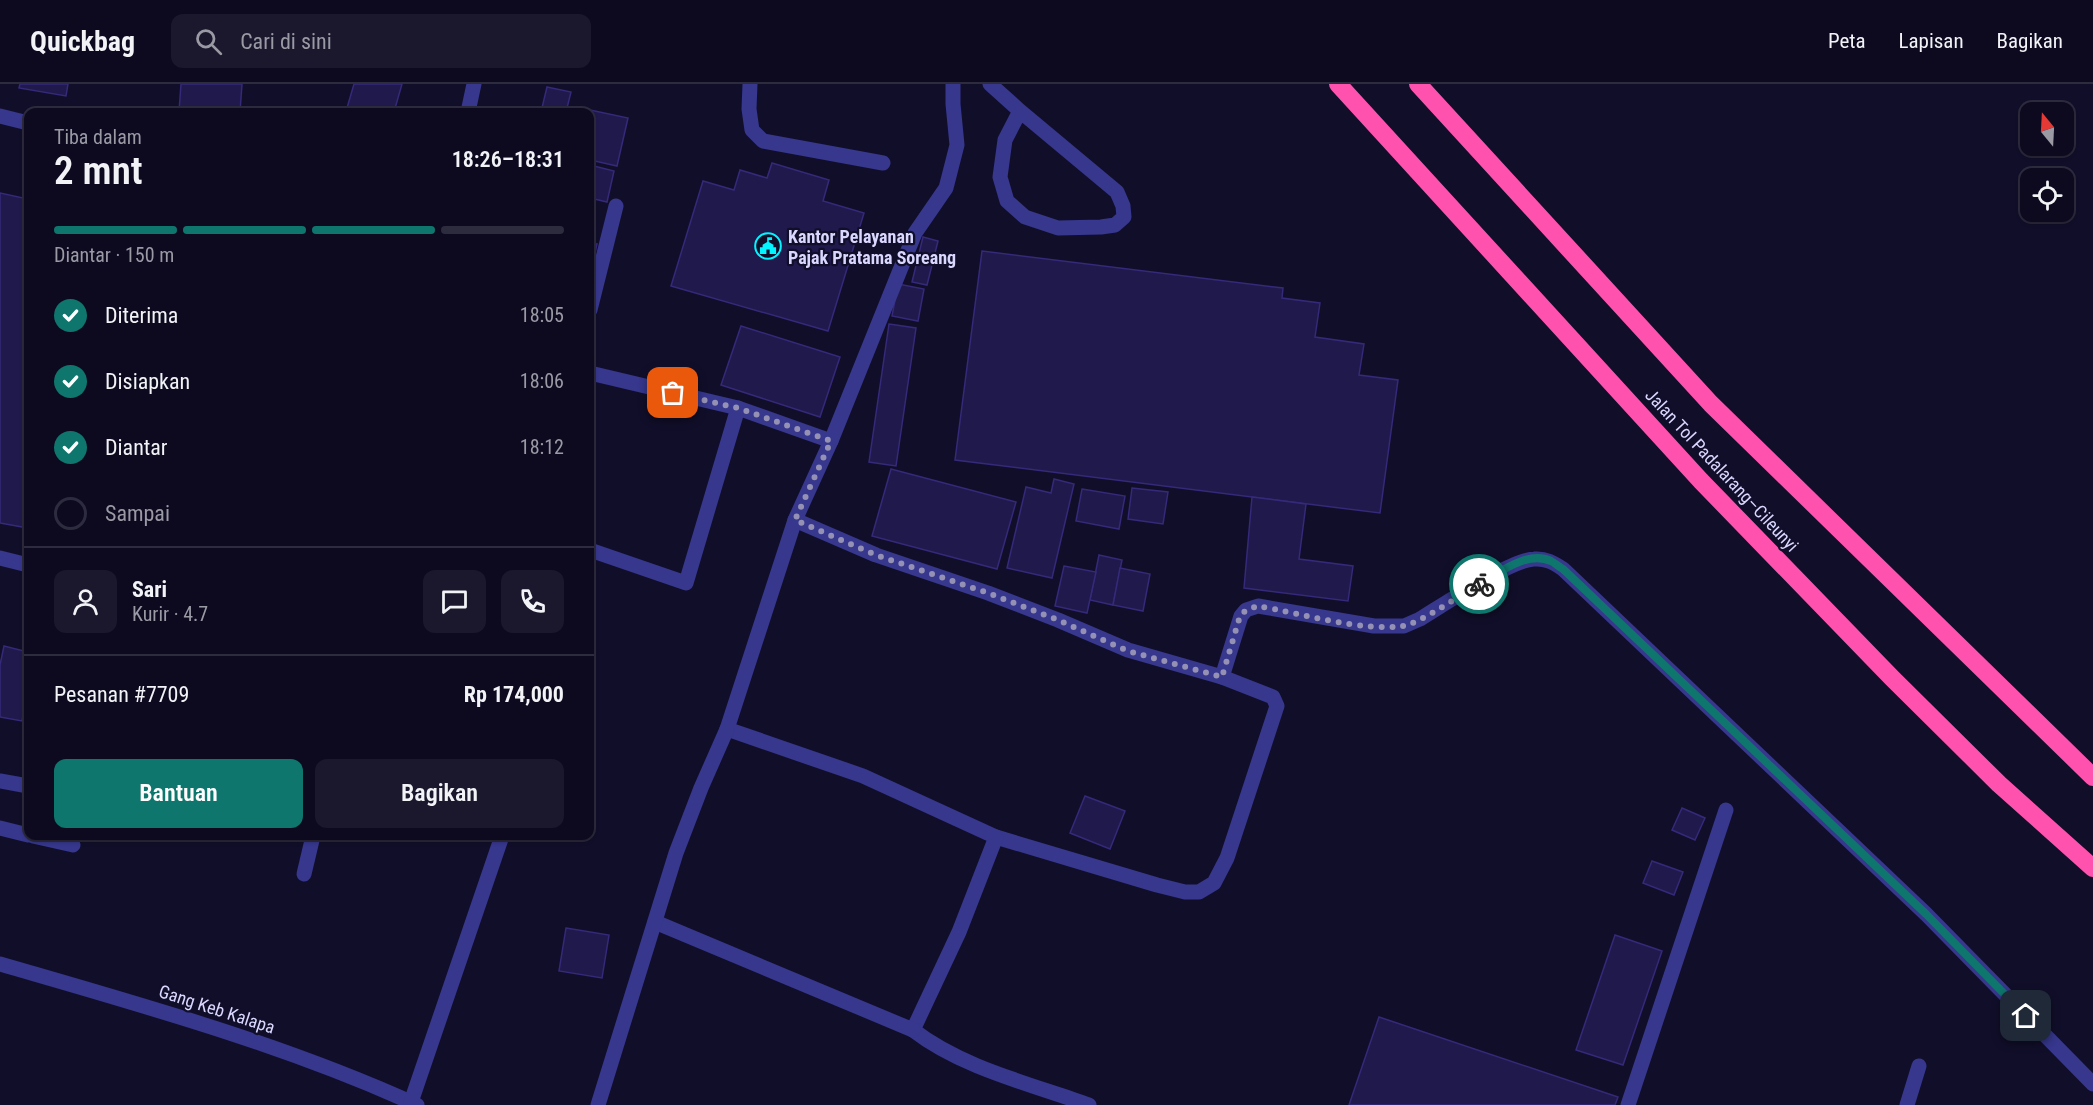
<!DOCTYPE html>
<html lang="id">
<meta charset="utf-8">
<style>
body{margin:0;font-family:"Roboto Condensed",sans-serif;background:#1b182d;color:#f1f3f6;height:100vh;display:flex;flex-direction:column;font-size:22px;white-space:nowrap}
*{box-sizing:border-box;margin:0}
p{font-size:20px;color:#9a9aa5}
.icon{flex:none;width:33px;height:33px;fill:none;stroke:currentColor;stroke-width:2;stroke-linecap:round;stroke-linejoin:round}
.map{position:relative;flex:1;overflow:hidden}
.sheet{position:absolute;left:24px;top:24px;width:570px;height:732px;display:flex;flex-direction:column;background:#0d0a20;border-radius:12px;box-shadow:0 2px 4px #0004,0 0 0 2px #2d2b3e}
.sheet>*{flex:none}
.needle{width:39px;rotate:342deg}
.buttons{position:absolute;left:2020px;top:18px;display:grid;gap:12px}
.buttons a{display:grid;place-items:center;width:54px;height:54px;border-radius:12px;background:#0d0a20;box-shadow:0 2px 4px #0004,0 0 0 2px #2d2b3e;font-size:30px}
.pin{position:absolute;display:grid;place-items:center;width:51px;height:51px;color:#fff;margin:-26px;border-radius:12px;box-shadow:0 3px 9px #0006}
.courier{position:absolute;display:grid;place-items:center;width:60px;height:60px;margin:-30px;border:4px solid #0f766e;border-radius:50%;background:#fff;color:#222;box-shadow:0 2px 8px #0007}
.overview em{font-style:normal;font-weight:600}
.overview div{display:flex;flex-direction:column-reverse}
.overview{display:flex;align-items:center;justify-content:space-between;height:102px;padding:0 30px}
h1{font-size:39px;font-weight:600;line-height:45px}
.bar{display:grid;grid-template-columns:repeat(4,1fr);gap:9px 6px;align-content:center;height:72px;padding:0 30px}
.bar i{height:8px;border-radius:4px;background:#2d2b3e}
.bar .selected{background:#0f766e}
.bar p{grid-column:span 4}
.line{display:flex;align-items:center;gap:15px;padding:0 30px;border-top:2px solid #2d2b3e}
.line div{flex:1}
.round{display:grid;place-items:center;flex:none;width:63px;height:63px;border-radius:12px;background:#1b182d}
ol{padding:0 30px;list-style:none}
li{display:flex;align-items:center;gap:18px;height:66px}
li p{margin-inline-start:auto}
li .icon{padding:6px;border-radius:50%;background:#0f766e;color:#fff;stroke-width:4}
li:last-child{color:#9a9aa5}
li i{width:33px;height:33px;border:3px solid #2d2b3e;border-radius:50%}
.action{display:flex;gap:12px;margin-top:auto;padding:12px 30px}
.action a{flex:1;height:69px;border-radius:12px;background:#0f766e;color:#fff;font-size:24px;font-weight:600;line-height:69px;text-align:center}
.action a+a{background:#1b182d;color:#f1f3f6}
header{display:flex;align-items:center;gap:36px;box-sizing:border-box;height:84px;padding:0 30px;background:#0d0a20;border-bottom:2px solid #2d2b3e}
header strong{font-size:28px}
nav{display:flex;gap:33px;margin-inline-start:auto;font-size:21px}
.search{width:420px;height:54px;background:#1b182d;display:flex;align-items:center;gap:15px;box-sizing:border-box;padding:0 21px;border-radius:12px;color:#9a9aa5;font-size:22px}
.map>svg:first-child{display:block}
</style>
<header>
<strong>Quickbag</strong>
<div class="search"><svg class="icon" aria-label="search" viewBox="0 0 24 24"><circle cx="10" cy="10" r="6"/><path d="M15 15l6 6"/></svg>Cari di sini</div>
<nav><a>Peta</a><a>Lapisan</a><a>Bagikan</a></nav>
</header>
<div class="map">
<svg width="2093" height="1021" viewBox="0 0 2093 1021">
<rect width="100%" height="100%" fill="#110e2a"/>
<!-- building -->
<g fill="#20194c" stroke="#35297a" stroke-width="1.5">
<path d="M20,0H68L66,12L19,4Z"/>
<path d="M181,0H242L240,28H179Z"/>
<path d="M354,0H402L394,28H365L347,24Z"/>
<path d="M547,3L571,8L566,28H541Z"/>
<path d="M576,23L628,34L617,82L590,76V28H574Z"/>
<path d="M772,79L829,96L823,117L864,129L828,247L671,202L703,97L734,106L740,86L767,94Z"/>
<path d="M590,81L614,87L607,118L590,114Z"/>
<path d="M0,109L28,115V444L0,439Z"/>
<path d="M923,153L938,157L927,201L912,198Z"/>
<path d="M590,159L597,160L591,188L590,187Z"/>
<path d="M982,167L1283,204L1282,214L1320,219L1315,253L1364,260L1359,291L1398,296L1380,429L955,376Z"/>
<path d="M898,200L924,205L918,237L892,232Z"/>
<path d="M889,240L916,244L896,382L869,378Z"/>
<path d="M741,242L840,273L820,333L721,301Z"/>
<path d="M891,385L1016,418L997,485L872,452Z"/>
<path d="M1054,395L1074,400L1052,494L1007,484L1026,403L1051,409Z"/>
<path d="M1132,404L1168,408L1163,440L1128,435Z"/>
<path d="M1082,405L1125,412L1119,445L1076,437Z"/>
<path d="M1252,413L1306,420L1299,475L1353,482L1348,517L1244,504Z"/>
<path d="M1099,471L1122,476L1113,521L1090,516Z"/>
<path d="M1064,482L1096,488L1087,529L1055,522Z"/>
<path d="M1120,484L1150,490L1143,527L1113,521Z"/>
<path d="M4,562L28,568V605L22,637L0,633V581Z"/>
<path d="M1085,712L1125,727L1110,765L1070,749Z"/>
<path d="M1682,724L1705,734L1695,756L1672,746Z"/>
<path d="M1652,777L1683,788L1674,811L1643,799Z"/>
<path d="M566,844L609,851L602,894L559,887Z"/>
<path d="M1615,851L1662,867L1623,981L1576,966Z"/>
<path d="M1379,933L1618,1013L1615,1021H1349Z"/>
</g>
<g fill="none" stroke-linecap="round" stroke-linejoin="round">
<!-- service -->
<g stroke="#36378d" stroke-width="15">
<path d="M750,0L749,25L752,46L763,57L883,79"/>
<path d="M990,0L1020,27L1117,108L1123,122L1124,133L1115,141L1101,143L1058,144L1025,133L1007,117L1000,93L1005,56L1020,27"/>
<path d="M0,32L28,39"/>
<path d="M0,474L28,481"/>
<path d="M1222,593L1241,532L1246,526L1258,522L1374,542H1404L1420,535C1443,521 1510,476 1534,475C1546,474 1554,479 1563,485L1926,830L2093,1000"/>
<path d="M1628,1021L1726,726"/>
<path d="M1907,1021L1919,982"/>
</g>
<!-- minor -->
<g stroke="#36378d" stroke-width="15">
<path d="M468,28L474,0"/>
<path d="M590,226L616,122"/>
<path d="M590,289L738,324L831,357"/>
<path d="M795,436L876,471L988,509L1058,536L1128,566L1222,593L1273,613L1277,622L1227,774L1214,799L1199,808H1185L1157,801L996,753"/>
<path d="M590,466L686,499L738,324"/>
<path d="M727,645L863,692L996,753L959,848L913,946C962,984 1031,1000 1089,1021"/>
<path d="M0,697L28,702"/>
<path d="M0,744L28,751"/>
<path d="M33,752L73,761"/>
<path d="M304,790L313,752"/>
<path d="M655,838L913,946"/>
<path d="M0,880C141,921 283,960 417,1021"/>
<path d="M411,1018L502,752"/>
<path d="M598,1021L676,769L701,704L727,645L795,436L831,357L915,149L946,104L957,61L953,20V0"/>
</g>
<!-- motorway -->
<g stroke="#ff52af" stroke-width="18">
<path d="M1338,0L1701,397L1892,594L1999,700L2093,784"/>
<path d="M1418,0L1711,320L2093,693"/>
</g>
</g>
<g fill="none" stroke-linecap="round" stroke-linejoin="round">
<!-- done -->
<path stroke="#9491b4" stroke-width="6" stroke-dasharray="0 10.8" d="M673,309L738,324L831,357L795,436L876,471L988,509L1058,536L1128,567L1222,593L1240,532L1246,526L1258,522C1298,529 1364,548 1403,542C1423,538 1460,511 1479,500"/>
<!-- route -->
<path stroke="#0f766e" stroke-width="8" d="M1479,500C1499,489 1527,466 1551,477C1555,479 1559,483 1563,485L1926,830L2026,932"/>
</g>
<!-- icons -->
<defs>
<g id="civic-ring" transform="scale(1.35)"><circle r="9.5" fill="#110e2a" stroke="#03f4ff" stroke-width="1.5"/><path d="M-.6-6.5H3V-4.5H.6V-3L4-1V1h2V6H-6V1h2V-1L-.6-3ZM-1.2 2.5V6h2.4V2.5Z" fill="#03f4ff"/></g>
</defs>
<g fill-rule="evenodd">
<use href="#civic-ring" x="768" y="162"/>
</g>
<g text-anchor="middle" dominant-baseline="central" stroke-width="4.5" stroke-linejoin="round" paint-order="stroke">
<!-- poi labels -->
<g font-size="18" font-weight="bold" fill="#dad7ff" stroke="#110e2a" text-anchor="start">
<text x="788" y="152">Kantor Pelayanan<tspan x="788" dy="21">Pajak Pratama Soreang</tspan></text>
</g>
<!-- street labels -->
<g font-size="18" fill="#dad7ff" stroke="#110e2a">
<text transform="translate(1722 386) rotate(47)">Jalan Tol Padalarang–Cileunyi</text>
<text transform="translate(217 925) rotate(18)">Gang Keb Kalapa</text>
</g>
</g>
</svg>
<div class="buttons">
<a><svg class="needle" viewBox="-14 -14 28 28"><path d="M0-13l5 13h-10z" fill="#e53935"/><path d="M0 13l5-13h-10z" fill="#9a9aa5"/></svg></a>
<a><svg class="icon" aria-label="locate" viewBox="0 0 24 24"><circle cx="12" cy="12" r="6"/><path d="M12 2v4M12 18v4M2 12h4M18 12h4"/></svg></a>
</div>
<div class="pin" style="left:673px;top:309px;background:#ea580c"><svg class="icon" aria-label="bag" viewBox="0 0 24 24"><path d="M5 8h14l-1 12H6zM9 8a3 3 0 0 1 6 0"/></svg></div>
<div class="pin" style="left:2026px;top:932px;background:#1f2937"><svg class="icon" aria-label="home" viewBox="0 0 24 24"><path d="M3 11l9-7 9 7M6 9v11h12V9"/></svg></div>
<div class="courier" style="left:1479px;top:500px"><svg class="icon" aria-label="bike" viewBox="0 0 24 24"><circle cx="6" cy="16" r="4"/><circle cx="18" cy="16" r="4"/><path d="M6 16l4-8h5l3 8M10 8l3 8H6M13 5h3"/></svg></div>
<section class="sheet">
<div class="overview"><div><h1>2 mnt</h1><p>Tiba dalam</p></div><em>18:26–18:31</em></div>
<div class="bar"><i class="selected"></i><i class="selected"></i><i class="selected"></i><i></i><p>Diantar · 150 m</p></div>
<ol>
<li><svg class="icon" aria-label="check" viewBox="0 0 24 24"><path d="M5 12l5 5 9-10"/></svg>Diterima<p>18:05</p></li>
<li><svg class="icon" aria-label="check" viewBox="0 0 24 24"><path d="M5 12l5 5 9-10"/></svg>Disiapkan<p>18:06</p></li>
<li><svg class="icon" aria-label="check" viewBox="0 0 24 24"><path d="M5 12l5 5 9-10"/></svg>Diantar<p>18:12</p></li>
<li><i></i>Sampai</li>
</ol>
<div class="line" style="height:108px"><a class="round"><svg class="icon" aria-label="person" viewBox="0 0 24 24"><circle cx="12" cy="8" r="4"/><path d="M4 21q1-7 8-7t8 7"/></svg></a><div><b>Sari</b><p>Kurir · 4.7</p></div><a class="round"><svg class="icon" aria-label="chat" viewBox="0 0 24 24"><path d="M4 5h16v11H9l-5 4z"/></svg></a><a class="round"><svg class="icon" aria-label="phone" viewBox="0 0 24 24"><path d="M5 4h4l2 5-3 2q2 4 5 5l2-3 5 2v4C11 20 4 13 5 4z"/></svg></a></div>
<div class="line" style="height:78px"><div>Pesanan #7709</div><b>Rp 174,000</b></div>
<div class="action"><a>Bantuan</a><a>Bagikan</a></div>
</section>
</div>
